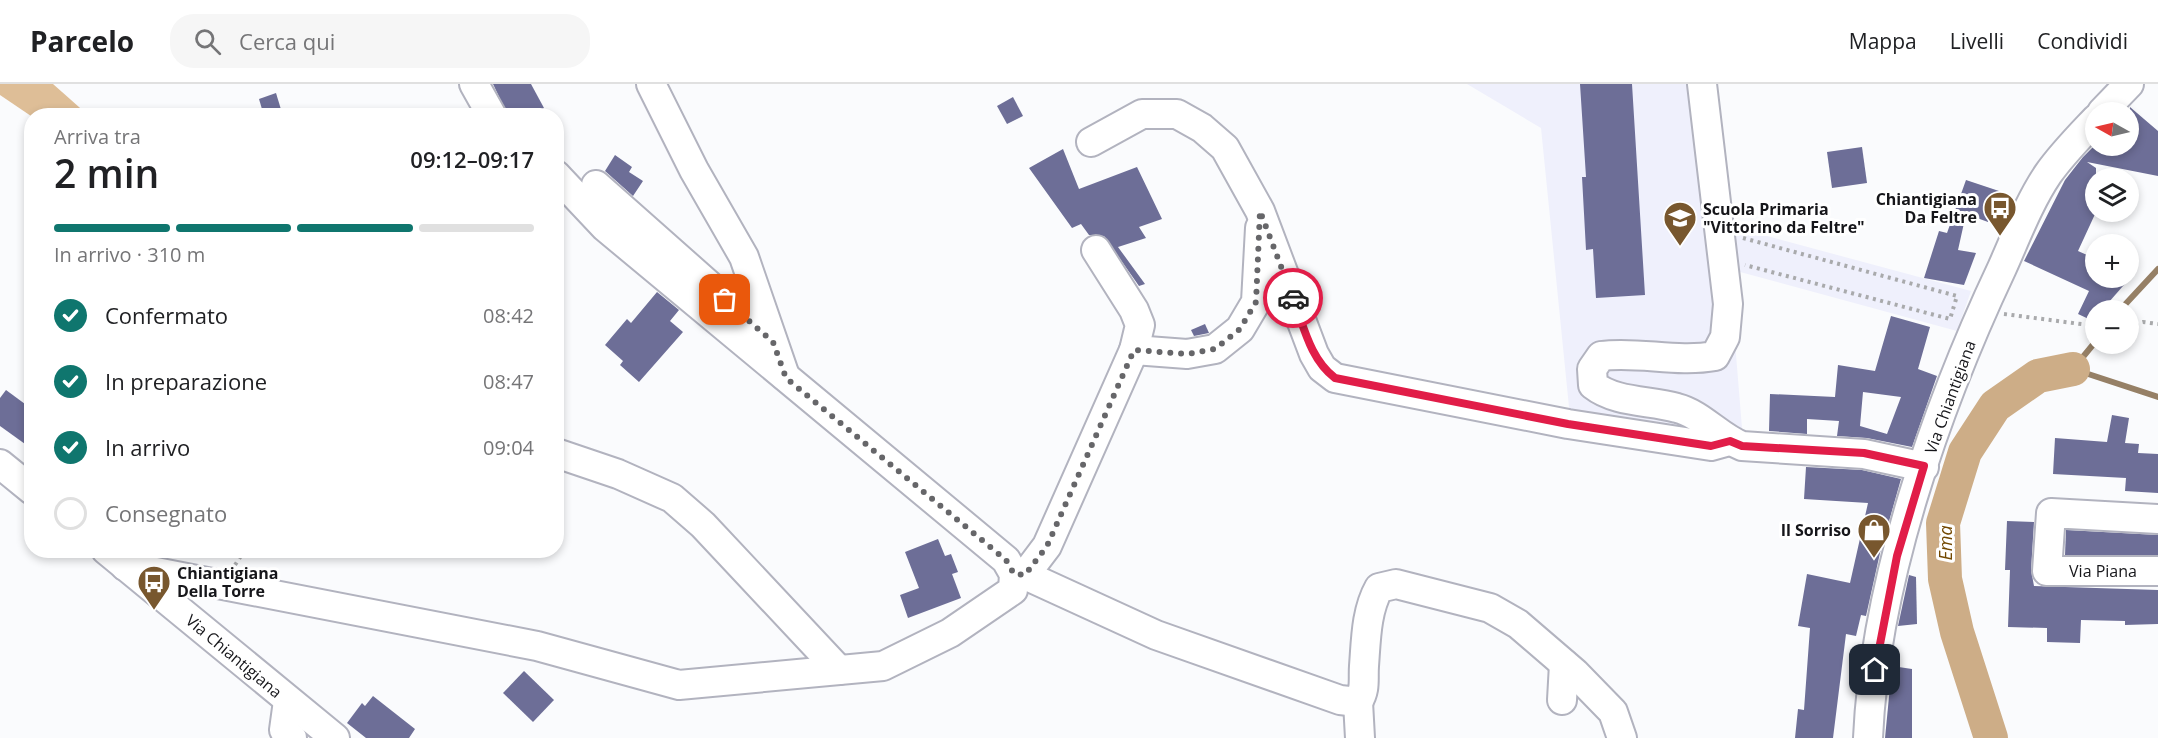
<!DOCTYPE html>
<html lang="it">
<meta charset="utf-8">
<style>
body{margin:0;font-family:"Open Sans",sans-serif;background:#f6f6f6;color:#202124;height:100vh;display:flex;flex-direction:column;font-size:22px;white-space:nowrap}
*{box-sizing:border-box;margin:0}
p{font-size:20px;color:#757577}
.icon{flex:none;width:33px;height:33px;fill:none;stroke:currentColor;stroke-width:2;stroke-linecap:round;stroke-linejoin:round}
.map{position:relative;flex:1;overflow:hidden}
.sheet{position:absolute;left:24px;top:24px;width:540px;height:450px;display:flex;flex-direction:column;background:#fff;border-radius:24px;box-shadow:0 3px 9px #0003}
.sheet>*{flex:none}
.needle{width:39px;rotate:278deg}
.tools{position:absolute;left:2085px;top:18px;display:grid;gap:12px}
.tools a{display:grid;place-items:center;width:54px;height:54px;border-radius:50%;background:#fff;box-shadow:0 3px 9px #0003;font-size:30px}
.pin{position:absolute;display:grid;place-items:center;width:51px;height:51px;color:#fff;margin:-26px;border-radius:12px;box-shadow:0 3px 9px #0006}
.courier{position:absolute;display:grid;place-items:center;width:60px;height:60px;margin:-30px;border:4px solid #e11d48;border-radius:50%;background:#fff;color:#222;box-shadow:0 2px 8px #0007}
.head em{font-style:normal;font-weight:600}
.head div{display:flex;flex-direction:column-reverse}
.head{display:flex;align-items:center;justify-content:space-between;height:102px;padding:0 30px}
h1{font-size:39px;font-weight:600;line-height:45px}
.bar{display:grid;grid-template-columns:repeat(4,1fr);gap:9px 6px;align-content:center;height:72px;padding:0 30px}
.bar i{height:8px;border-radius:4px;background:#e0e0e0}
.bar .selected{background:#0f766e}
.bar p{grid-column:span 4}
ol{padding:0 30px;list-style:none}
li{display:flex;align-items:center;gap:18px;height:66px}
li p{margin-inline-start:auto}
li .icon{padding:6px;border-radius:50%;background:#0f766e;color:#fff;stroke-width:4}
li:last-child{color:#757577}
li i{width:33px;height:33px;border:3px solid #e0e0e0;border-radius:50%}
header{display:flex;align-items:center;gap:36px;box-sizing:border-box;height:84px;padding:0 30px;background:#fff;border-bottom:2px solid #e0e0e0}
header strong{font-size:28px}
nav{display:flex;gap:33px;margin-inline-start:auto;font-size:21px}
.search{width:420px;height:54px;background:#f6f6f6;display:flex;align-items:center;gap:15px;box-sizing:border-box;padding:0 21px;border-radius:24px;color:#757577;font-size:22px}
.map>svg:first-child{display:block}
</style>
<header>
<strong>Parcelo</strong>
<div class="search"><svg class="icon" aria-label="search" viewBox="0 0 24 24"><circle cx="10" cy="10" r="6"/><path d="M15 15l6 6"/></svg>Cerca qui</div>
<nav><a>Mappa</a><a>Livelli</a><a>Condividi</a></nav>
</header>
<div class="map">
<svg width="2158" height="654" viewBox="0 0 2158 654">
<rect width="100%" height="100%" fill="#fafbfd"/>
<!-- built -->
<path fill="#eff0fc" d="M1467,0H1715L1726,141L1971,207L1957,247L1729,185L1742,344H1713L1703,352L1570,333L1541,44Z"/>
<!-- forest -->
<path fill="#debe97" d="M0,0H53L88,31L31,32L0,11Z"/>
<g fill="none" stroke-linecap="round" stroke-linejoin="round">
<!-- stream -->
<g stroke="#968066" stroke-width="6">
<path d="M2120,226L2158,185"/>
<path d="M2096,257L2073,285L2158,313"/>
</g>
<!-- river -->
<path stroke="#cdad87" stroke-width="34" d="M1991,654L1957,548L1945,495L1943,439L1965,368L1995,322L2038,292L2073,285"/>
</g>
<!-- building -->
<g fill="#6d6e97" fill-rule="evenodd">
<path d="M493,0H531L544,24L531,32H508Z"/>
<path d="M1580,0H1632L1645,211L1596,214L1593,165L1586,166L1582,93H1586Z"/>
<path d="M276,9L283,32H264L259,15Z"/>
<path d="M1013,13L1023,32L1007,40L997,22Z"/>
<path d="M2130,23L2158,47V92L2087,78L2096,84V128L2078,167L2096,175V194H2130L2102,226H2096L2093,237L2078,230L2089,207L2024,177L2065,96L2083,73L2094,62H2128Z"/>
<path d="M1862,63L1867,99L1832,104L1827,68Z"/>
<path d="M1063,65L1079,105L1137,83L1162,135L1139,143L1146,154L1118,163L1145,200L1139,202L1104,152L1089,151L1081,140L1072,144L1029,84Z"/>
<path d="M615,71L632,83L629,88L643,97L633,112L605,87Z"/>
<path d="M1966,96L1999,107L1988,138L1966,130L1958,166L1976,169L1964,201L1924,194L1939,147L1947,149Z"/>
<path d="M657,208L679,226L670,237L683,248L639,298L620,281L623,277L605,261L627,235L631,239Z"/>
<path d="M1891,232L1930,243L1918,285L1937,292L1912,363L1867,354L1837,352L1839,337L1807,335V350L1769,347L1770,310L1835,313L1838,281L1875,287ZM1863,308L1901,313L1887,350L1860,342Z"/>
<path d="M1205,240L1209,249L1194,252L1191,246Z"/>
<path d="M6,306L25,320L32,341V365L0,342V314Z"/>
<path d="M2112,331L2129,334L2125,359L2139,360L2138,369L2158,370V409L2125,407L2126,394L2053,390L2055,354L2107,358Z"/>
<path d="M1806,383L1862,386L1901,395L1880,469L1866,532L1861,531L1856,552L1846,550L1833,654H1795L1798,625L1804,626L1810,544L1798,542L1807,490L1850,499L1868,419L1804,415Z"/>
<path d="M2007,437L2034,438L2031,486L2034,502L2158,506V540L2125,541V537L2081,536L2080,559L2047,558V544L2008,543L2010,486H2005Z"/>
<path d="M2066,446L2158,451V471H2065Z"/>
<path d="M938,455L945,472L951,470L958,488L952,490L961,514L908,534L900,511L919,504L905,468Z"/>
<path d="M1909,491L1916,493L1917,540L1898,542Z"/>
<path d="M1892,582L1912,585V654H1885Z"/>
<path d="M524,587L554,616L533,638L503,609Z"/>
<path d="M373,612L415,645L409,654H366L347,639L362,619L365,622Z"/>
</g>
<g fill="none" stroke-linecap="round" stroke-linejoin="round">
<!-- minor casing -->
<g stroke="#b2b3bf" stroke-width="32">
<g id="minor">
<path d="M474,0L492,32"/>
<path d="M651,0L694,86L744,173L785,292"/>
<path d="M1702,0L1728,220L1725,253L1715,272C1676,279 1639,267 1601,272L1592,285L1593,301C1616,319 1649,316 1677,324C1701,330 1719,353 1742,362L1864,370L1924,383"/>
<path d="M2102,28L2129,0"/>
<path d="M1091,58L1142,30H1177L1202,44L1225,64L1260,127L1314,270L1322,284L1335,294L1568,340L1711,362L1729,357"/>
<path d="M596,101L763,249"/>
<path d="M1134,266L1187,270L1215,265L1240,245L1256,218L1260,144"/>
<path d="M556,369L618,390L672,414L703,441L839,586"/>
<path d="M0,380L32,406"/>
<path d="M2158,435L2051,429L2047,487H2158"/>
<path d="M106,466L335,654"/>
<path d="M125,482L537,562L679,601L883,582L950,549L1013,506L1014,490L1006,476L605,143L556,91"/>
<path d="M1014,490L1025,491L1047,462L1134,266L1140,241L1134,226L1096,166"/>
<path d="M1025,491L1156,551L1340,616L1358,618C1366,605 1363,596 1364,582C1366,556 1366,527 1379,504L1396,500L1490,524L1518,540L1575,589L1613,628L1622,654"/>
<path d="M1562,616L1564,580"/>
<path d="M288,617L284,646L292,654"/>
<path d="M1358,618L1360,654"/>
<path d="M1868,654C1875,498 1936,324 2002,184C2016,153 2029,118 2048,90C2062,70 2079,53 2096,35"/>
</g>
</g>
<!-- path -->
<g stroke="#a9aaac" stroke-width="4" stroke-dasharray="3 4.5" stroke-linecap="butt">
<path d="M1743,154L1957,212L1950,235L1745,181"/>
<path d="M2004,230L2096,242"/>
<path d="M2128,242L2143,238L2158,240"/>
<path d="M235,481L245,466"/>
</g>
<!-- minor -->
<use href="#minor" stroke="#fff" stroke-width="28"/>
</g>
<g fill="none" stroke-linecap="round" stroke-linejoin="round">
<!-- done -->
<path stroke="#666669" stroke-width="6" stroke-dasharray="0 10.8" d="M725,216L773,258L786,294L1006,476L1014,490L1025,491L1047,462L1134,266L1187,270L1215,265L1240,245L1256,218L1260,127L1293,214"/>
<!-- route -->
<path stroke="#e11d48" stroke-width="8" d="M1293,214C1304,243 1310,275 1335,294L1568,340L1711,362L1730,357L1742,362L1864,369L1924,382L1897,472L1875,586"/>
</g>
<!-- icons -->
<defs>
<g id="bus-pin" transform="scale(1.725)"><path d="M0 17L-7.5 6A9.5 9.5 0 1 1 7.5 6Z" fill="#78572e" stroke="#fff"/><path d="M-5-6H5V4H4V6H2V4H-2V6H-4V4H-5ZM-3.5-4V0h7V-4ZM-3.5 1.2v1.5H-2V1.2ZM2 1.2v1.5H3.5V1.2Z" fill="#fff"/></g>
<g id="school-pin" transform="scale(1.725)"><path d="M0 17L-7.5 6A9.5 9.5 0 1 1 7.5 6Z" fill="#78572e" stroke="#fff"/><path d="M0-5L7-2L0 1L-7-2ZM-4 1L0 2.5L4 1V4Q0 6-4 4Z" fill="#fff"/></g>
<g id="shop-pin" transform="scale(1.725)"><path d="M0 17L-7.5 6A9.5 9.5 0 1 1 7.5 6Z" fill="#78572e" stroke="#fff"/><path d="M-5-2.5h2.3a2.7 3.5 0 0 1 5.4 0H5L5.5 6h-11ZM-1.5-2.5h3a1.5 2.3 0 0 0-3 0Z" fill="#fff"/></g>
</defs>
<g fill-rule="evenodd">
<use href="#bus-pin" x="2000" y="124"/>
<use href="#school-pin" x="1680" y="134"/>
<use href="#shop-pin" x="1874" y="446"/>
<use href="#bus-pin" x="154" y="498"/>
</g>
<g text-anchor="middle" dominant-baseline="central" stroke-width="6" stroke-linejoin="round" paint-order="stroke">
<!-- poi labels -->
<g font-size="16" font-weight="bold" fill="#16161a" stroke="#fff" text-anchor="end">
<text x="1977" y="115">Chiantigiana<tspan x="1977" dy="18">Da Feltre</tspan></text>
<text x="1703" y="125" text-anchor="start">Scuola Primaria<tspan x="1703" dy="18">"Vittorino da Feltre"</tspan></text>
<text x="1851" y="446">Il Sorriso</text>
<text x="177" y="489" text-anchor="start">Chiantigiana<tspan x="177" dy="18">Della Torre</tspan></text>
</g>
<!-- street labels -->
<g font-size="16" fill="#16161a" stroke="#fff">
<text transform="translate(1950 313) rotate(-70)">Via Chiantigiana</text>
<text x="2103" y="487">Via Piana</text>
<text transform="translate(234 572) rotate(40)">Via Chiantigiana</text>
</g>
<!-- water labels -->
<g font-size="18" font-style="italic" fill="#724801" stroke="#fff">
<text transform="translate(1945 459) rotate(-90)">Ema</text>
</g>
</g>
</svg>
<div class="tools">
<a><svg class="needle" viewBox="-14 -14 28 28"><path d="M0-13l5 13h-10z" fill="#e53935"/><path d="M0 13l5-13h-10z" fill="#757577"/></svg></a>
<a><svg class="icon" aria-label="layers" viewBox="0 0 24 24"><path d="M12 4l9 5-9 5-9-5zM3 14l9 5 9-5"/></svg></a>
<a>+</a>
<a>−</a>
</div>
<div class="pin" style="left:725px;top:216px;background:#ea580c"><svg class="icon" aria-label="bag" viewBox="0 0 24 24"><path d="M5 8h14l-1 12H6zM9 8a3 3 0 0 1 6 0"/></svg></div>
<div class="pin" style="left:1875px;top:586px;background:#1f2937"><svg class="icon" aria-label="home" viewBox="0 0 24 24"><path d="M3 11l9-7 9 7M6 9v11h12V9"/></svg></div>
<div class="courier" style="left:1293px;top:214px"><svg class="icon" aria-label="car" viewBox="0 0 24 24"><path d="M5 17H2v-5l4-1 3-4h7l3 4 3 1v5h-3M9 17h6M6 11h13"/><circle cx="7" cy="17" r="2"/><circle cx="17" cy="17" r="2"/></svg></div>
<section class="sheet">
<div class="head"><div><h1>2 min</h1><p>Arriva tra</p></div><em>09:12–09:17</em></div>
<div class="bar"><i class="selected"></i><i class="selected"></i><i class="selected"></i><i></i><p>In arrivo · 310 m</p></div>
<ol>
<li><svg class="icon" aria-label="check" viewBox="0 0 24 24"><path d="M5 12l5 5 9-10"/></svg>Confermato<p>08:42</p></li>
<li><svg class="icon" aria-label="check" viewBox="0 0 24 24"><path d="M5 12l5 5 9-10"/></svg>In preparazione<p>08:47</p></li>
<li><svg class="icon" aria-label="check" viewBox="0 0 24 24"><path d="M5 12l5 5 9-10"/></svg>In arrivo<p>09:04</p></li>
<li><i></i>Consegnato</li>
</ol>
</section>
</div>
